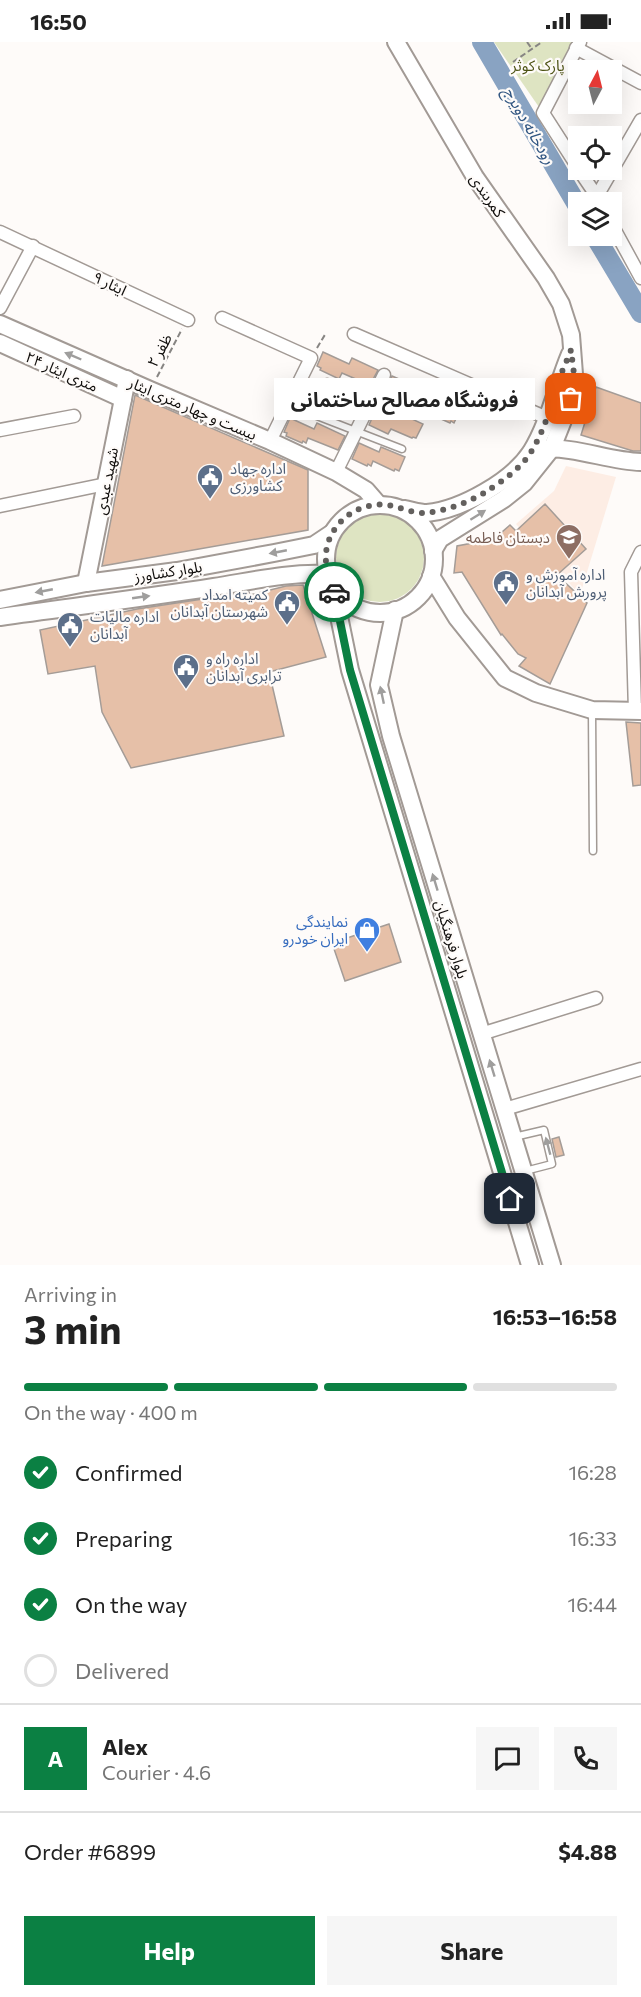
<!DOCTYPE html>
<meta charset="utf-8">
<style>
body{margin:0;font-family:Commissioner,"Noto Sans Arabic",sans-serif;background:#f6f6f6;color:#222;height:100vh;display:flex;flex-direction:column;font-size:22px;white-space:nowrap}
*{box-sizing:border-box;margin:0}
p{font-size:20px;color:#767676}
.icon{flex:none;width:33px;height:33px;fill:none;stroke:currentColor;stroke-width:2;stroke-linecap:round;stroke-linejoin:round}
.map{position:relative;height:1223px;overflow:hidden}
.details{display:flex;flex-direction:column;background:#fff;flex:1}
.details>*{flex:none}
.needle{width:39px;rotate:7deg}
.fabs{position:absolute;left:568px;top:18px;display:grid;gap:12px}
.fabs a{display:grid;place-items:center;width:54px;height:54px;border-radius:0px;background:#fff;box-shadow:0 6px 24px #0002;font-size:30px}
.pin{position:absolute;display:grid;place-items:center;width:51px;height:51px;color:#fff;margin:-26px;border-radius:12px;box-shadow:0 3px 9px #0006}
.courier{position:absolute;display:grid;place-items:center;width:60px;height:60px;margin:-30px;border:4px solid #0b8043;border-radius:50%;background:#fff;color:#222;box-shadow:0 2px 8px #0007}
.bubble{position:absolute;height:42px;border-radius:0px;background:#fff;box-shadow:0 6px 24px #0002;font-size:20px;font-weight:700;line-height:42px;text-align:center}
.head em{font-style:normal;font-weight:700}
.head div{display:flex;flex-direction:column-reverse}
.head{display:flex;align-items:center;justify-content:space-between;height:102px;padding:0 24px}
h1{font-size:39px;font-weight:700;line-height:45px}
.bar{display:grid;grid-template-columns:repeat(4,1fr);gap:9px 6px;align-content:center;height:72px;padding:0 24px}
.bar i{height:8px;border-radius:4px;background:#e0e0e0}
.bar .selected{background:#0b8043}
.bar p{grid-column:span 4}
.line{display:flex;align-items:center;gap:15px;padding:0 24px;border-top:2px solid #e0e0e0}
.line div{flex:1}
.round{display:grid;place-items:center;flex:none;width:63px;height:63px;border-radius:0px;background:#f6f6f6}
ol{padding:0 24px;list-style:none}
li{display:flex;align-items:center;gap:18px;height:66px}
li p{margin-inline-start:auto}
li .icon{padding:6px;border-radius:50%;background:#0b8043;color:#fff;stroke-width:4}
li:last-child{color:#767676}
li i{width:33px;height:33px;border:3px solid #e0e0e0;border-radius:50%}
.action{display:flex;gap:12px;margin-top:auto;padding:12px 24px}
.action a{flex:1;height:69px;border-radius:0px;background:#0b8043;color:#fff;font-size:24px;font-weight:700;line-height:69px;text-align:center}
.action a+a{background:#f6f6f6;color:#222}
.status{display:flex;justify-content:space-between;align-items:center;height:42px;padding:0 30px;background:#fff;direction:ltr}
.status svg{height:16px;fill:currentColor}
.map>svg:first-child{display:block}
</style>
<div class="status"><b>16:50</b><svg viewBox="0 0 49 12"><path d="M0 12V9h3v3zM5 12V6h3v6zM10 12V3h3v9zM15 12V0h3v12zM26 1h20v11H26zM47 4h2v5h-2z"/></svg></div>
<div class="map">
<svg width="641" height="1223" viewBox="0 0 641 1223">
<rect width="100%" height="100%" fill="#fefbf9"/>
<!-- built -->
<path fill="#fdede4" d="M566,424L616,435L580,553L516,482L554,449Z"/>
<!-- green -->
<g fill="#dee4c2">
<path d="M494,0H578L541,68Z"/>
<circle cx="380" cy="516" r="44"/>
</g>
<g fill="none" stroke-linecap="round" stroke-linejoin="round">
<!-- river -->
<g stroke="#89a3c2" stroke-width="20">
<path d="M482,0L579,166"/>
<path d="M595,194L641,271"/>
</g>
</g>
<!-- building -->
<g fill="#e6c0a8" stroke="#a49c97" stroke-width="1.5">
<path d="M323,310L349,322L352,316L378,328L371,341L365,340V341L342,331L339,337L320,328L321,326L317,324Z"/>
<path d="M392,334L413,343L415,340L438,350L436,355L461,366L454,381L451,379L450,381L430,372L432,367L406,355L404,358L385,350Z"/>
<path d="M307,344L330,354L333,348L357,359L350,373L347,372L346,373L325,364L322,370L303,361L304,359L300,357Z"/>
<path d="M596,345L641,361V409H633L581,393Z"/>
<path d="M135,353L308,428V488L102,524Z"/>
<path d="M376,367L397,377L399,371L423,382L416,396L413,395L412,396L391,387L388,392L369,383Z"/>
<path d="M290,376L314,387L317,381L345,394L338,408L308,396L306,401L303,399L302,401L286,394L287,391L284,390Z"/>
<path d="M359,401L379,410L381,405L405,415L399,429L395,427L394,429L373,419L371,424L368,422L367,424L352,417Z"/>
<path d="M545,462L586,507L557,533L587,561L550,642L519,624L526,616L518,612L502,592L501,593L462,530L454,531L457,504L494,497L510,483L516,489Z"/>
<path d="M303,543L326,615L269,630L284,694L131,726L102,670L95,624L48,632L40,588L137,567L249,550L250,553L286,544Z"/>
<path d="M626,680L641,681V743L633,744Z"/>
<path d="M389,882L401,920L345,939L332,901Z"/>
<path d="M559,1095L564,1113L556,1115L552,1097Z"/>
</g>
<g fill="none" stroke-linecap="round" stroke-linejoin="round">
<!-- service casing -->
<g stroke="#a29a95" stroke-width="9">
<g id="service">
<path d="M327,340L424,373"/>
<path d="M317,374L402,407"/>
<path d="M592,668L593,809"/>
<path d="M514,1095L544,1088L552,1122L525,1129"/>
</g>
</g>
<!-- minor casing -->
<g stroke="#a29a95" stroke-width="15">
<g id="minor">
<path d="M576,6L641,41"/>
<path d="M579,127L543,71L580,0"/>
<path d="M579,128L600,159"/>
<path d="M597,154L641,78"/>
<path d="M612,183L641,236"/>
<path d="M0,190L188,278"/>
<path d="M0,266L33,204"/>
<path d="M222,276L311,316L270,399"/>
<path d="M354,292L547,376"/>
<path d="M0,388L74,374"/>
<path d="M336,430L384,333"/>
<path d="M0,464L106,442"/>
<path d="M635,669L631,530L641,510"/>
<path d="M481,992L596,956"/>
<path d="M505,1067L641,1027"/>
</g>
</g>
<!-- secondary casing -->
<g stroke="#a29a95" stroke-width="20">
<g id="secondary">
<path d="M396,0L475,135L546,236L561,262L571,293L574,332L571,358L552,406L524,441L504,457L440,497L433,509"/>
<path d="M0,282L150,348L270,399L336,430L366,448L379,463"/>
<path d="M0,301L123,357"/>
<path d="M541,407C576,404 607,419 641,420"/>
<circle cx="380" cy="517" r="54"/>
<path d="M404,467C411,468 419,471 427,471C461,468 512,439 531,410C549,381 557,343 570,312"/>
<path d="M431,534L457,576L505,636L536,651L592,668L641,669"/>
<path d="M86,541L127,337"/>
<path d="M333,545L350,628L530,1223"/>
<path d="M0,558L86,541L177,529L274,511L314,503L332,491"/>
<path d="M395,568L379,643L391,694L552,1223"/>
<path d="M0,575C71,565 143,556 214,545C252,539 289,530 327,532"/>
</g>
</g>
<!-- path -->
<g stroke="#878583" stroke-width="2" stroke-dasharray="6 3" stroke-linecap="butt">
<path d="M527,0L532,7"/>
<path d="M513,20L542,0"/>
<path d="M317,306L326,291"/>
<path d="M157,335L182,287"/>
</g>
<!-- service -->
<use href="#service" stroke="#fff" stroke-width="6"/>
<!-- minor -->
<use href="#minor" stroke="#fff" stroke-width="12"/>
<!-- secondary -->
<use href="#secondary" stroke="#fff" stroke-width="16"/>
</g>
<!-- one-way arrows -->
<defs><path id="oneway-solid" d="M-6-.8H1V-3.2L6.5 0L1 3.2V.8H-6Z" transform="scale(1.5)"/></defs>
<g fill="#9f9e9d">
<use href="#oneway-solid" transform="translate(73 314) rotate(-157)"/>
<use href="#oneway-solid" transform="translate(478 473) rotate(-32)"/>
<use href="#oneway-solid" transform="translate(278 510) rotate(169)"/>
<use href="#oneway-solid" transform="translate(44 549) rotate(169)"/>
<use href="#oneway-solid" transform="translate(141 555) rotate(-8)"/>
<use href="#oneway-solid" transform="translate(382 653) rotate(-102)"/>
<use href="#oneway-solid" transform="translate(435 840) rotate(-107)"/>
<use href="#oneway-solid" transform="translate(492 1026) rotate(-107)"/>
<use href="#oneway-solid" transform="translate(548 1104) rotate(-105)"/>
</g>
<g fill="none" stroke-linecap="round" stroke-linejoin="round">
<!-- done -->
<path stroke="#63605e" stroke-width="6" stroke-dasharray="0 10.8" d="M334,550C332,540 326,531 326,520C323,486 355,459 387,463C400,465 414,472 427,471C448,468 470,460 487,449C503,439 521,426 531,410C544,389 551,365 558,342C561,330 567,319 571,308L574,332L571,357"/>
<!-- route -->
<path stroke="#0b8043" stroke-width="8" d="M334,550L350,628L510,1157"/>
</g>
<!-- icons -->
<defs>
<g id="civic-pin" transform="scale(1.35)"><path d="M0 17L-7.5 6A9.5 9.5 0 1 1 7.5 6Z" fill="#5c6f8a" stroke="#fefbf9"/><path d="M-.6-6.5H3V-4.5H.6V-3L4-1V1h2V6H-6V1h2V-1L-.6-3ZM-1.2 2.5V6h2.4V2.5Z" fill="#fff"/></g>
<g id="school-pin" transform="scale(1.35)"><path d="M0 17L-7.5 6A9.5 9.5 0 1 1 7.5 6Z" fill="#8d6e63" stroke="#fefbf9"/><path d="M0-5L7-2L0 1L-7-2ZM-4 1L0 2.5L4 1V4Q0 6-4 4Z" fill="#fff"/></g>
<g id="shop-pin" transform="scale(1.35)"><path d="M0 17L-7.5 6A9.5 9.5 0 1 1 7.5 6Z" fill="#3f7fe0" stroke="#fefbf9"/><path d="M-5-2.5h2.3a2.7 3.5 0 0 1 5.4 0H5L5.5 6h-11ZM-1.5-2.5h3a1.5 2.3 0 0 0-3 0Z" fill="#fff"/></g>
</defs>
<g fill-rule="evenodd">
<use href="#civic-pin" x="210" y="435"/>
<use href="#school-pin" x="569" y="495"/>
<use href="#civic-pin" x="506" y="541"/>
<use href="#civic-pin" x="287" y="561"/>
<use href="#civic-pin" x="70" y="583"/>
<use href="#civic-pin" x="186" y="625"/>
<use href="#shop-pin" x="367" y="888"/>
</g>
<g text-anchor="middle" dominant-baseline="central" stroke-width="4.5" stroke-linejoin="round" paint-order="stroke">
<!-- park labels -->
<g font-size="15" fill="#4d5314" stroke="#fefbf9">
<text x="538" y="23">پارک کوثر</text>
</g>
<!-- street labels -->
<g font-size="15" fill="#0f0d0b" stroke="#fefbf9">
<text transform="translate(488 153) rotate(55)">کمربندی</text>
<text transform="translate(110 241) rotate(26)">ایثار ۹</text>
<text transform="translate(159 308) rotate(-62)">ظفر ۲</text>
<text transform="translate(62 329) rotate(24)">۲۴ متری ایثار</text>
<text transform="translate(193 366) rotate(23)">بیست و چهار متری ایثار</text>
<text transform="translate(106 439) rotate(-79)">شهید عبدی</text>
<text transform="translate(168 529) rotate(-9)">بلوار کشاورز</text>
<text transform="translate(452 897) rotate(73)">بلوار فرهنگیان</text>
</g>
<!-- service labels -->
<g font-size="15" fill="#4e5e75" stroke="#fefbf9" text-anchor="start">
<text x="230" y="426">اداره جهاد<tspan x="230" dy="17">کشاورزی</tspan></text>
<text x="526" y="532">اداره آموزش و<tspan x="526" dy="17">پرورش آبدانان</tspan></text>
<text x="268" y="552" text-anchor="end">کمیته امداد<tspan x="268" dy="17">شهرستان آبدانان</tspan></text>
<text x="90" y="574">اداره مالیات<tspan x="90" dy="17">آبدانان</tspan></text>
<text x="206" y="616">اداره راه و<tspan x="206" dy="17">ترابری آبدانان</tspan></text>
</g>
<!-- education labels -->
<g font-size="15" fill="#785e54" stroke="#fefbf9" text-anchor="end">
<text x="550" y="495">دبستان فاطمه</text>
</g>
<!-- shop labels -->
<g font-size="15" fill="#366cbe" stroke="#fefbf9" text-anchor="end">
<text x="348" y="879">نمایندگی<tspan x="348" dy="17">ایران خودرو</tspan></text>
</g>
<!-- water labels -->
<g font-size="16" font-style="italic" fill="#305581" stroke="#fefbf9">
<text transform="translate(530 83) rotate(60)">رودخانه دویرج</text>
</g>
</g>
</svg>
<div class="fabs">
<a><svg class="needle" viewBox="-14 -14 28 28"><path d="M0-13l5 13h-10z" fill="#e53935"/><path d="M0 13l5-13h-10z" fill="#767676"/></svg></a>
<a><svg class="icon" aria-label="locate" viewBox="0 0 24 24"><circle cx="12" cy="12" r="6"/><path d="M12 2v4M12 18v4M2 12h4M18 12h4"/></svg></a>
<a><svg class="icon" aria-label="layers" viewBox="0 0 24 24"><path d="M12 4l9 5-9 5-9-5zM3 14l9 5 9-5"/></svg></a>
</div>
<div class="pin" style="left:571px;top:357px;background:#ea580c"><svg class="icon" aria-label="bag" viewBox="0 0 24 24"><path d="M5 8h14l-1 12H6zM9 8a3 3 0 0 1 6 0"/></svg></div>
<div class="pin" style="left:510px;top:1157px;background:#1f2937"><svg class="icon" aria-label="home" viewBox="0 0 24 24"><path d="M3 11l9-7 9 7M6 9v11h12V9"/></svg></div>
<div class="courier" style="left:334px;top:550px"><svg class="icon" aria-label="car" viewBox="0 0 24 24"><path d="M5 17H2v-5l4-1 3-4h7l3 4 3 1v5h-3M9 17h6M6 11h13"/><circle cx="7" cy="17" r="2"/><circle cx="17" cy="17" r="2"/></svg></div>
<div class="bubble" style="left:274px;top:336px;width:261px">فروشگاه مصالح ساختمانی</div>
</div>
<section class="details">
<div class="head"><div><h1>3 min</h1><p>Arriving in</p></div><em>16:53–16:58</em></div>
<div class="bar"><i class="selected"></i><i class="selected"></i><i class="selected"></i><i></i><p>On the way · 400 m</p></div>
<ol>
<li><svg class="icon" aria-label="check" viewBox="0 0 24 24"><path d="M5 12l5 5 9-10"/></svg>Confirmed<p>16:28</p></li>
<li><svg class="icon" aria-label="check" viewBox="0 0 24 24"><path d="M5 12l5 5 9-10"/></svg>Preparing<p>16:33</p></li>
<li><svg class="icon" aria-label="check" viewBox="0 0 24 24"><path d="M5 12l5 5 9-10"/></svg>On the way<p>16:44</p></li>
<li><i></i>Delivered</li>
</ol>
<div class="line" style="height:108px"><b class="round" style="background:#0b8043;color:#fff">A</b><div><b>Alex</b><p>Courier · 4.6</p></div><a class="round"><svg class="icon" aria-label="chat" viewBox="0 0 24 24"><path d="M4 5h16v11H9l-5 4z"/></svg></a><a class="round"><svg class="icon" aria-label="phone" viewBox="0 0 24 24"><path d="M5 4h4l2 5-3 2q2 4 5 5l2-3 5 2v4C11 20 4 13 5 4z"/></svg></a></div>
<div class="line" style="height:78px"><div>Order #6899</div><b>$4.88</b></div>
<div class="action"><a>Help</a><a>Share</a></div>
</section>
